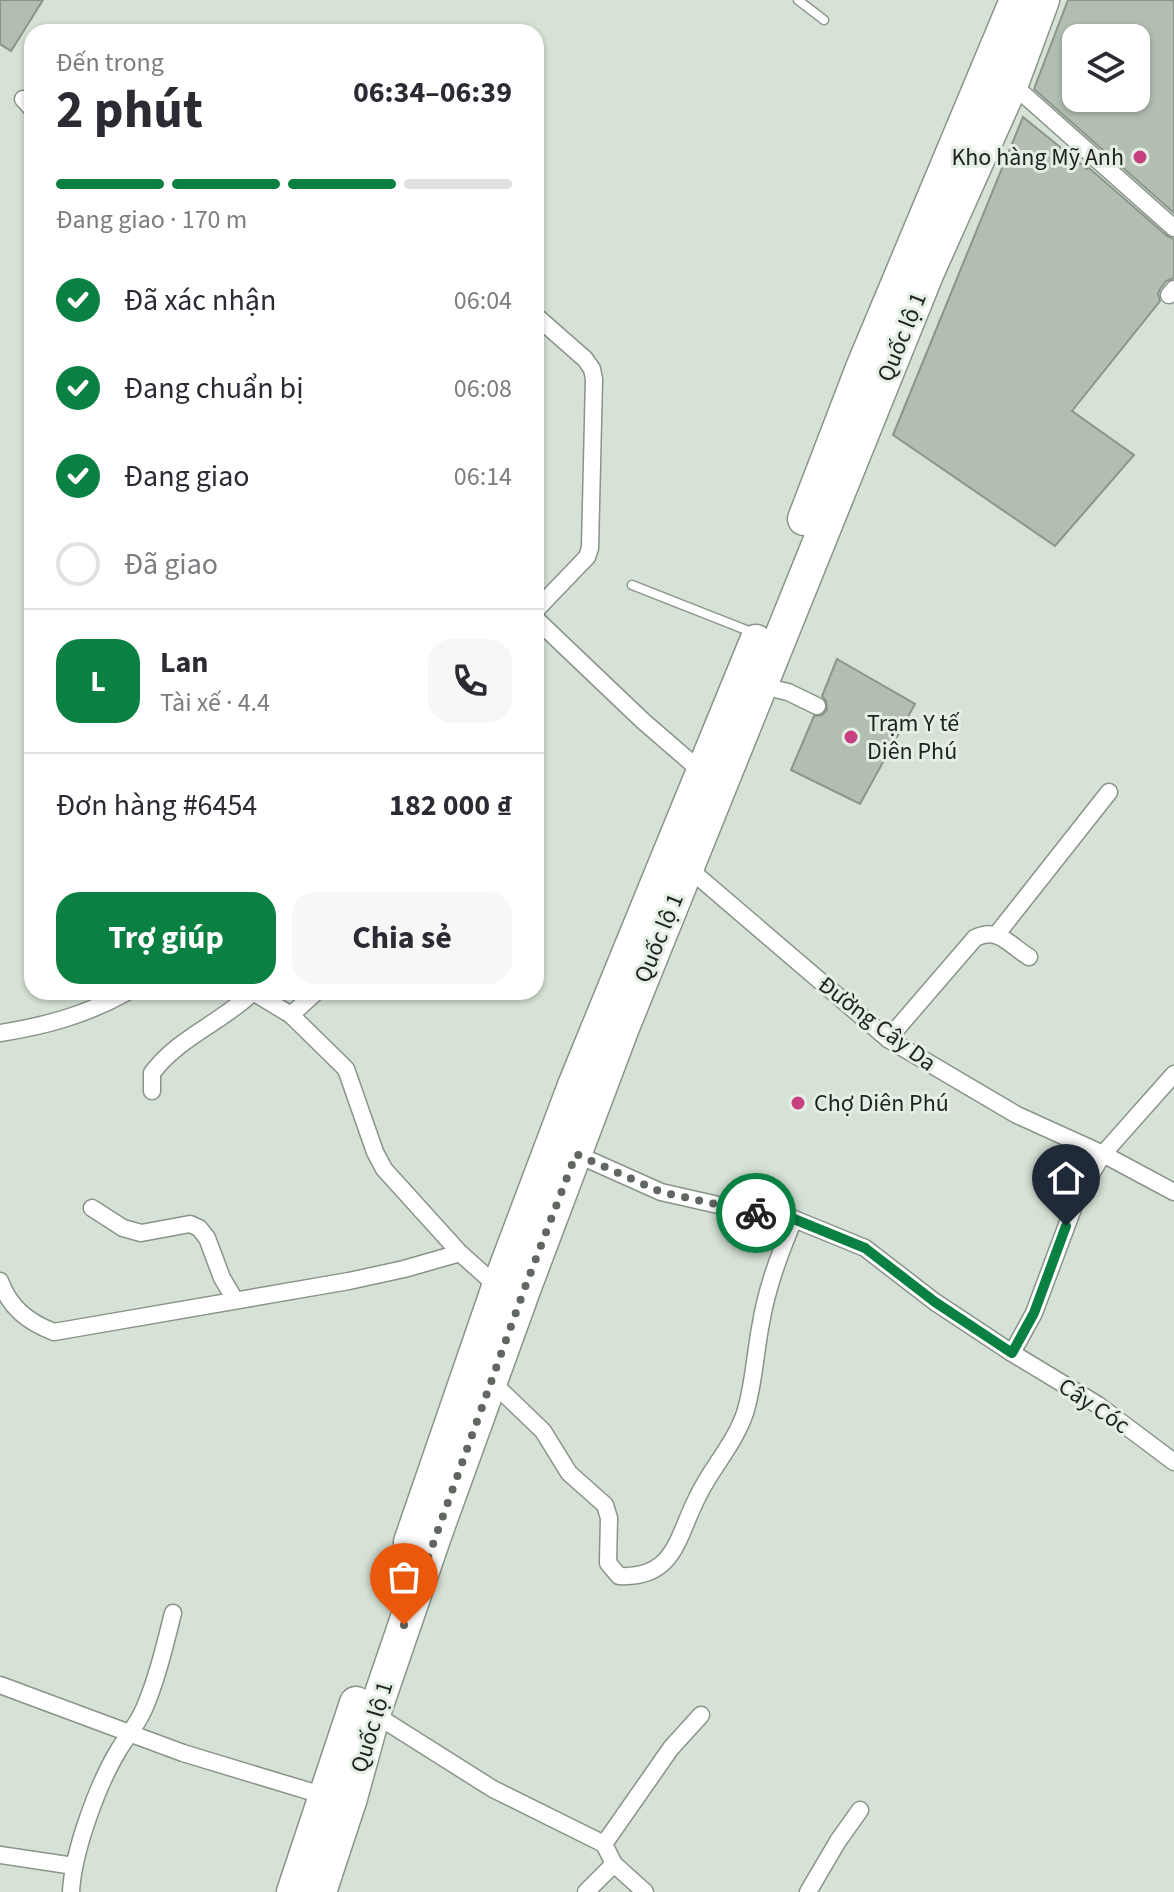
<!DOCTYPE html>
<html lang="vi">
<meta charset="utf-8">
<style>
body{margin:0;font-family:"Source Sans 3",sans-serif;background:#f7f7f7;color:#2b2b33;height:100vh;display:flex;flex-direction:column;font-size:30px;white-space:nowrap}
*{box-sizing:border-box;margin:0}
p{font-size:26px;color:#7c7c81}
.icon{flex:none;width:44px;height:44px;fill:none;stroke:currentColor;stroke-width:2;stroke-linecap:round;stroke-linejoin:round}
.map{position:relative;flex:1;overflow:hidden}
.side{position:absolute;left:24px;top:24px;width:520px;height:976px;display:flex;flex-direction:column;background:#fff;border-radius:24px;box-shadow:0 2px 6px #0004}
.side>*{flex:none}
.tools{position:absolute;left:1062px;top:24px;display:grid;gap:16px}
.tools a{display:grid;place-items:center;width:88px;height:88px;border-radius:16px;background:#fff;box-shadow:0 2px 6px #0004;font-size:40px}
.pin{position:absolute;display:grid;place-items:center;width:68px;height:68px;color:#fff;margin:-82px -34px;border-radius:50% 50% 50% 0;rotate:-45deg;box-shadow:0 0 8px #0007}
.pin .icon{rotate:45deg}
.courier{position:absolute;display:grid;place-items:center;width:80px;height:80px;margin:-40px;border:6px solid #0b8043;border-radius:50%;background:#fff;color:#222;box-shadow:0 2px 10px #0007}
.headline em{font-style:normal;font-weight:700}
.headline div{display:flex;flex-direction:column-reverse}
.headline{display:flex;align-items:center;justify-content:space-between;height:136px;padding:0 32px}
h1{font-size:52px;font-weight:700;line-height:60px}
.bar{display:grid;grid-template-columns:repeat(4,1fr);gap:12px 8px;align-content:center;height:96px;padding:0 32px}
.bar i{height:10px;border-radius:6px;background:#e1e1e2}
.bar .current{background:#0b8043}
.bar p{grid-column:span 4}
.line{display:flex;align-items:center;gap:20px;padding:0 32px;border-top:2px solid #e1e1e2}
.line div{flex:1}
.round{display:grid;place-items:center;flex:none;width:84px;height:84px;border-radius:24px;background:#f7f7f7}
ol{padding:0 32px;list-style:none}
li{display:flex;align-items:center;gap:24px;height:88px}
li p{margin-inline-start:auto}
li .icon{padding:8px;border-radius:50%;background:#0b8043;color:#fff;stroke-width:4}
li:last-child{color:#7c7c81}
li i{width:44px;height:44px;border:4px solid #e1e1e2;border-radius:50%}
.cta{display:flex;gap:16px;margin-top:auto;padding:16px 32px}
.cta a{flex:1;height:92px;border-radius:24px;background:#0b8043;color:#fff;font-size:32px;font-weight:700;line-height:92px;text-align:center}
.cta a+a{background:#f7f7f7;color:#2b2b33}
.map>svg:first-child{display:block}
</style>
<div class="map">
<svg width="1174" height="1892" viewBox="0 0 1174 1892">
<rect width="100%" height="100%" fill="#d6e2d6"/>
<!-- building -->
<g fill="#b3beb2" stroke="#8b968b" stroke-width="2" fill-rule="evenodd">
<path d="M0,0H43L11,51L0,44Z"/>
<path d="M1068,0H1174V213L1034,89ZM1076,38H1136V98H1076Z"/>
<path d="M1023,117L1087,169L1088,167L1167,236L1174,239V278L1166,281L1160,289L1158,294L1160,301L1072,411L1134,455L1055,546L893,435Z"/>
<path d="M837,659L915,704L860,804L791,770L814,716L822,715L827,710L826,701L822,696Z"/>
</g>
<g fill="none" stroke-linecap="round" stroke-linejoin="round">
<!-- lane casing -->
<g stroke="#8a9489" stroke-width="11">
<g id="lane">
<path d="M798,0L824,20"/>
<path d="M632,585L754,633"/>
</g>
</g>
<!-- street casing -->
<g stroke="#8a9489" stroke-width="19">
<g id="street">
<path d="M1012,84L1174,228"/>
<path d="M23,99L32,109"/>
<path d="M1169,295L1174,289"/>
<path d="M536,316L585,359L592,369L594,379L590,548L587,557L536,610"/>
<path d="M536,619L643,721L702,772"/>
<path d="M762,686L788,692L817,706"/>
<path d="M687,867L888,1039L1017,1115L1103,1154L1174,1192"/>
<path d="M997,934L1109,792"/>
<path d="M253,992L291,1015L346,1069L375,1152L384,1169L460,1253"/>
<path d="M291,1015L316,992"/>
<path d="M0,1033C45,1026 86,1015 127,992"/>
<path d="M888,1039L975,938C999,926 1010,946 1029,957"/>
<path d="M152,1091V1073C179,1037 221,1023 253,992"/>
<path d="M576,1154L661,1192L749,1212L794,1219L865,1248L935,1302L1012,1353L1034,1313L1077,1198L1103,1154L1174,1074"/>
<path d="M92,1208L123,1228L141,1233L190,1224L199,1228L207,1238L222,1278L235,1300"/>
<path d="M0,1281C10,1308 28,1322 54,1332L349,1281L404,1269L460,1253L498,1287"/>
<path d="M1012,1353L1098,1405L1174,1462"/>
<path d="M492,1382L543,1431L569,1473L605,1505L609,1518L608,1563L619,1576C675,1579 677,1537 697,1498C711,1468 734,1445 745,1413C754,1384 755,1353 761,1323C767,1287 780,1253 794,1219"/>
<path d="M0,1685L183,1753L325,1796"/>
<path d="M371,1712L493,1789L604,1844L614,1864L645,1892"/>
<path d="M604,1844L671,1748L701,1715"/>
<path d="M0,1855L74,1866"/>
<path d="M71,1892C73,1852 97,1786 118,1751C127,1736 137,1725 144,1709C157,1679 165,1645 173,1613"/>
<path d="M586,1892L614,1864"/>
<path d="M808,1892L838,1841L860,1810"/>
</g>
</g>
<!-- highway casing -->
<g stroke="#8a9489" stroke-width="35">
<g id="highway">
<path d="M804,519L862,368L1016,0"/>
<path d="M410,1542L498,1287L575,1083L756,641"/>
<path d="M293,1892L356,1703"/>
<path d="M320,1892L351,1798L374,1714L435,1536L524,1290L622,1030L928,272L1012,84L1043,0"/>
</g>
</g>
<!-- lane -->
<use href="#lane" stroke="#fff" stroke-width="8"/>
<!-- street -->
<use href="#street" stroke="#fff" stroke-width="16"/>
<!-- highway -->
<use href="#highway" stroke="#fff" stroke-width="32"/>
</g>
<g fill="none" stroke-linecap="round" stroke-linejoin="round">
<!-- done -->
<path stroke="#606660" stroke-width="8" stroke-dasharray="0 14.4" d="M404,1625L524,1290L576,1154L661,1192L756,1213"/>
<!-- route -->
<path stroke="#0b8043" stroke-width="10" d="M756,1213L794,1219L865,1248L935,1302L1012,1353L1034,1313L1066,1226"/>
</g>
<!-- markers -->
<g fill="#c64082" stroke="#e4efe3" stroke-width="3">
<circle cx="1140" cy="157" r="8"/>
<circle cx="851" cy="737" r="8"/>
<circle cx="798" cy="1103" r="8"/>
</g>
<g text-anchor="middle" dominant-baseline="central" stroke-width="6" stroke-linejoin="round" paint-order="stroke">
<!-- poi labels -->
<g font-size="24" fill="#202420" stroke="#e4efe3" text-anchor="start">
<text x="1124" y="157" text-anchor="end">Kho hàng Mỹ Anh</text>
<text x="867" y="723">Trạm Y tế<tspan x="867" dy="28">Diên Phú</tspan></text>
<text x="814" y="1103">Chợ Diên Phú</text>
</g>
<!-- street labels -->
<g font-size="24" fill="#202420" stroke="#e4efe3">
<text transform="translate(902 337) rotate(-68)">Quốc lộ 1</text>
<text transform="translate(659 938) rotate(-68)">Quốc lộ 1</text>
<text transform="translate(877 1024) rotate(37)">Đường Cây Da</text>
<text transform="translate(1094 1406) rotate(34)">Cây Cóc</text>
<text transform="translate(372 1727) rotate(-73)">Quốc lộ 1</text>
</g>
</g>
</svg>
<div class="tools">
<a><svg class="icon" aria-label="layers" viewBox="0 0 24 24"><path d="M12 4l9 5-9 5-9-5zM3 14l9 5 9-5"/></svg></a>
</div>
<div class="pin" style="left:404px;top:1625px;background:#ea580c"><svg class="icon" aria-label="bag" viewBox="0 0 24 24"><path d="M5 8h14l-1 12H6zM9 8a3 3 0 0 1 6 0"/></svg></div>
<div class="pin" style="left:1066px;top:1226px;background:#1f2937"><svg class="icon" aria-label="home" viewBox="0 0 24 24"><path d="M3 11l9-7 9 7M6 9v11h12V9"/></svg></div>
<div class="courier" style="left:756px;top:1213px"><svg class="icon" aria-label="bike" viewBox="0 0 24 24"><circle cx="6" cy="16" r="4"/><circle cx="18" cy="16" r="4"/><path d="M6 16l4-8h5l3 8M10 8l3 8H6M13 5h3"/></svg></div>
<section class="side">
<div class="headline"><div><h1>2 phút</h1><p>Đến trong</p></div><em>06:34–06:39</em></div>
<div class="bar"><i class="current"></i><i class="current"></i><i class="current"></i><i></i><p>Đang giao · 170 m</p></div>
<ol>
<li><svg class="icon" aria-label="check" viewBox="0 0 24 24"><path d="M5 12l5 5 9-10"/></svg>Đã xác nhận<p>06:04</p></li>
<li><svg class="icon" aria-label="check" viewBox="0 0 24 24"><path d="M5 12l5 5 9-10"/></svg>Đang chuẩn bị<p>06:08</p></li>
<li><svg class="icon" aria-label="check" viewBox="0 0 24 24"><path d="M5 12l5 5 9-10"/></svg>Đang giao<p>06:14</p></li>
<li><i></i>Đã giao</li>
</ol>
<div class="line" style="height:144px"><b class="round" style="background:#0b8043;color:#fff">L</b><div><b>Lan</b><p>Tài xế · 4.4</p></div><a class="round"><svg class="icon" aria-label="phone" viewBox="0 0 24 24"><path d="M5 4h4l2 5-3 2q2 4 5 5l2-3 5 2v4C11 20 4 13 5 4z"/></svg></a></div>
<div class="line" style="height:104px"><div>Đơn hàng #6454</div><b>182 000 ₫</b></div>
<div class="cta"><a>Trợ giúp</a><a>Chia sẻ</a></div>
</section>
</div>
